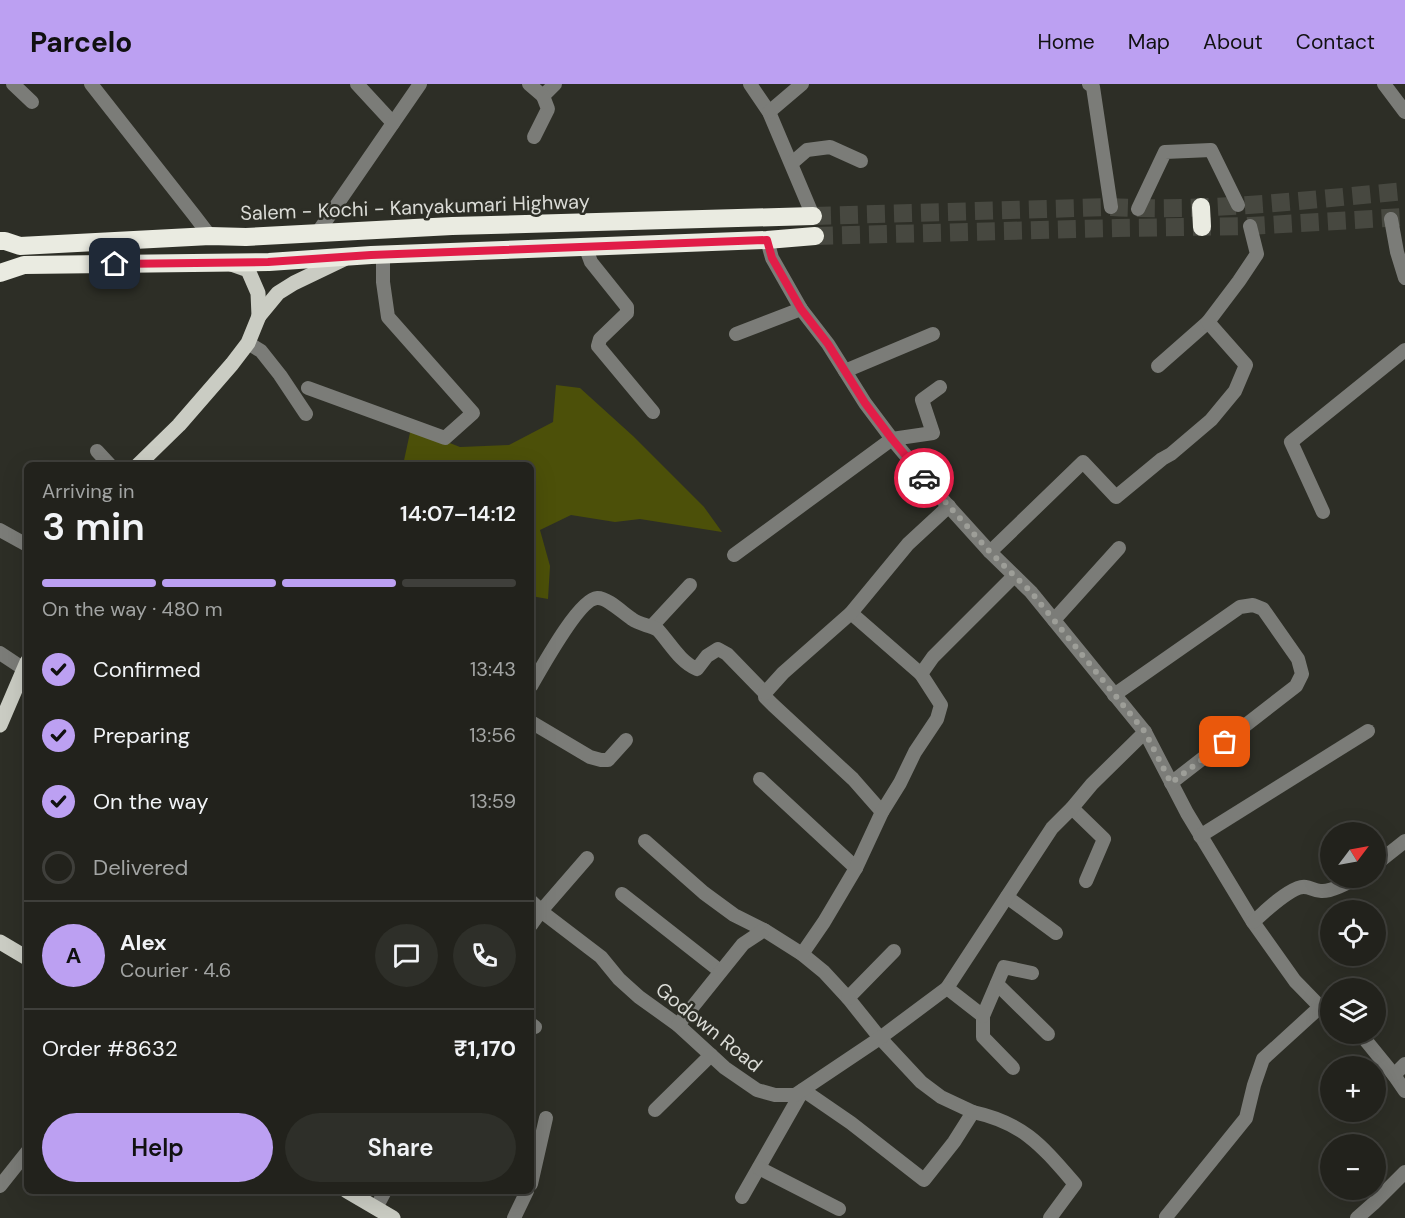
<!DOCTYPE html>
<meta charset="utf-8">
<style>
body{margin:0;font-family:"DM Sans",sans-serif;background:#2e2f29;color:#f1f3f6;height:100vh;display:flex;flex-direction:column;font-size:22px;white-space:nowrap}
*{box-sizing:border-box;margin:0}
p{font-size:20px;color:#a2a4a3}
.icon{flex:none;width:33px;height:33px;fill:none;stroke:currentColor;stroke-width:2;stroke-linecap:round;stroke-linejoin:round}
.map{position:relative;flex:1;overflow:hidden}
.details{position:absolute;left:24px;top:378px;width:510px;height:732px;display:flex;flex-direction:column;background:#22221c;border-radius:9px;box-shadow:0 6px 24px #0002,0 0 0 2px #3f3f3b}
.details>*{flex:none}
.needle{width:39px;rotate:58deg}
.fabs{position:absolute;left:1320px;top:738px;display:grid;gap:12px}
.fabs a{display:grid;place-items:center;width:66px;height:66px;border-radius:50%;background:#22221c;box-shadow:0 6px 24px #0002,0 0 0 2px #3f3f3b;font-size:30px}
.pin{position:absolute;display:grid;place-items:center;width:51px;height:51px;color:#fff;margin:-26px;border-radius:12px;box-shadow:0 3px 9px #0006}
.courier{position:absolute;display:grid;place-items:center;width:60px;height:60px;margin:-30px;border:4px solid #e11d48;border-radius:50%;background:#fff;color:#222;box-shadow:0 2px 8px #0007}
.overview em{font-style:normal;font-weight:600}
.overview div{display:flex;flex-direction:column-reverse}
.overview{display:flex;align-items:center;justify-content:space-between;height:102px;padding:0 18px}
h1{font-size:39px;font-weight:600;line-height:45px}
.bar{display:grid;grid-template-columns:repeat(4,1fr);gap:9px 6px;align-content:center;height:72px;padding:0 18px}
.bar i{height:8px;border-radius:4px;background:#3f3f3b}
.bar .selected{background:#bca0f2}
.bar p{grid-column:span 4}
.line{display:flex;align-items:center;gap:15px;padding:0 18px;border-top:2px solid #3f3f3b}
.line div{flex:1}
.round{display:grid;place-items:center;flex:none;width:63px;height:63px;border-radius:32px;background:#2e2f29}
ol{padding:0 18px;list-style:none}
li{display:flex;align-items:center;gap:18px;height:66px}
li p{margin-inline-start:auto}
li .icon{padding:6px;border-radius:50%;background:#bca0f2;color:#111;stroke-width:4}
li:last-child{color:#a2a4a3}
li i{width:33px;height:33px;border:3px solid #3f3f3b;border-radius:50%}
.primary-button{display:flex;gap:12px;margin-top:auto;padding:12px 18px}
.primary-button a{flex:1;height:69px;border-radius:36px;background:#bca0f2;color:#111;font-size:24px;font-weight:600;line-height:69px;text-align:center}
.primary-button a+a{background:#2e2f29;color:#f1f3f6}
header{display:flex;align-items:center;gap:36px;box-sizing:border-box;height:84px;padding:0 30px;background:#bca0f2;color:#111}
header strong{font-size:28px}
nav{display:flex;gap:33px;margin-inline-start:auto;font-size:21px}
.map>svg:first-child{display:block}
</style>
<header>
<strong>Parcelo</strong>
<nav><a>Home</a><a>Map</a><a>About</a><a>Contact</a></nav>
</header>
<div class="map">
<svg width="1405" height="1134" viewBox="0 0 1405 1134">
<rect width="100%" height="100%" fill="#2d2e26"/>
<!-- green -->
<path fill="#4c5009" d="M556,301L580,304L633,352L704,423L722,448L640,435L615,438L571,431L540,446L550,482L548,515L531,512V381H403L411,344L460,363L509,361L553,338Z"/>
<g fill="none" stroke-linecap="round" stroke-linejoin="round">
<!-- highway-tunnel -->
<g stroke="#474840" stroke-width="18" stroke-dasharray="18 9" stroke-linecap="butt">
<path d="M813,132L1111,123C1209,128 1307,116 1405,107"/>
<path d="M815,152L1117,144L1250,142L1405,133"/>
</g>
<!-- minor -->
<g stroke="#7b7c78" stroke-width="14">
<path d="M13,0L32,18"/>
<path d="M91,0L194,131L210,152"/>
<path d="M357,0L393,39"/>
<path d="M529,0L543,12L555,0"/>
<path d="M750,0L769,28L813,132"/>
<path d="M1089,0L1093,3L1111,123"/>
<path d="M1384,0L1405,28"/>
<path d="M769,28L802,0"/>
<path d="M534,53L548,25L543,12"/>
<path d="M792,79L807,66L830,63L861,77"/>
<path d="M1138,125L1165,68L1211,66L1238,121"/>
<path d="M1391,135L1397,168L1405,194"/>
<path d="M318,148L420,0"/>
<path d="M767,156L772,174L801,225L828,260L865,319L892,355L942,415L990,468L1031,508L1145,648L1187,729L1253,838L1295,897L1330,933"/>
<path d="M585,162L591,178L627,223V229L600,255L598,262L653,328"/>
<path d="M736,250L801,225"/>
<path d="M248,259L261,267L280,291L306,330"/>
<path d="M1158,282L1208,238"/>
<path d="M845,287L933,250"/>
<path d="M308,304L445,354L473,329L388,233L383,198V171"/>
<path d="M97,367L110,381"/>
<path d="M1323,428L1291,358L1405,266"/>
<path d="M0,446L27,461"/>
<path d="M990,468L1083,378L1116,413L1162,375L1171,370L1211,336L1235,307L1246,281L1208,238L1239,197L1257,170L1250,142"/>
<path d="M734,471L892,355L933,349L922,316L940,303"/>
<path d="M851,529L921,590"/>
<path d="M1054,536L1119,464"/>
<path d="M652,542L690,501"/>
<path d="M0,569L24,585"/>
<path d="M531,602C541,585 579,515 597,514C607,513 624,530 632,535C640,541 650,541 658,546C670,559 680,578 697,585L707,572L718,565L727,570L765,609V613L773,621L853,695L882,728"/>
<path d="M765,609L783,589L851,529L908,460L949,422"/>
<path d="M1114,611L1240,523L1253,521L1263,525L1298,575L1302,590L1296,602L1171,699"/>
<path d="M531,638L590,673L601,676H608L626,656"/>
<path d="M760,695L856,784"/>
<path d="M1072,724L1104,755L1086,797"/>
<path d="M1200,752L1368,647"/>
<path d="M645,757L704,809L734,831L764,846L802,870L824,888L848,914L880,954L921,998L941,1013L973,1028L954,1058L924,1096L851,1039L803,1006L742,1113"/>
<path d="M1376,780L1405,757"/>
<path d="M622,810L720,887"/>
<path d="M1007,813L1056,849"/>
<path d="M531,817L546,831L601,873L619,895L639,913L678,941L725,984L757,1006L775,1011H795L880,954L947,904L1052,744L1072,724L1092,700L1145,648"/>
<path d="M1253,838C1266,827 1281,811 1298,804C1308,800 1312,807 1321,807C1330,808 1348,799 1356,794"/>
<path d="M531,841L541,827L587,774"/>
<path d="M802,870L824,838L856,784L882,728L900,699L915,668L937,635L941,621L921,590L933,573L1014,492"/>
<path d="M997,900L1048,950"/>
<path d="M947,904L983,932V953L1013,984"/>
<path d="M848,914L894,867"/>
<path d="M983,932L1004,883L1032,889"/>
<path d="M531,940L535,943"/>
<path d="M678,941L743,860L764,846"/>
<path d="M1357,950L1363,953L1394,991L1405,1007"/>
<path d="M1394,991L1405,980"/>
<path d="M655,1026L711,971"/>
<path d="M973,1028C1024,1039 1042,1062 1075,1100L1050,1134"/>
<path d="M759,1084L839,1125"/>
<path d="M531,1100L546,1034"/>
<path d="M0,1102L27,1068"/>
<path d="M376,1124L385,1107"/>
<path d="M1166,1133L1246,1034L1254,1001L1263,975L1320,923"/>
<path d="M514,1134L527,1107"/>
<path d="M1357,1134L1374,1119L1405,1088"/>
</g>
<!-- major -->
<g stroke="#caccc3" stroke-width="15">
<path d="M231,180L248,186L258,209L259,232"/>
<path d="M138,381L179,341L232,280L248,259L259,232L278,209L294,199L344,175"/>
<path d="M0,641L27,578"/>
<path d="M0,858L27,874"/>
<path d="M347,1107L393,1134"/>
</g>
<!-- highway -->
<g stroke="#eaebe1" stroke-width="18">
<path d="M1201,123L1202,143"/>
<path d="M0,157H5L20,162L210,152L246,153L452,142L813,132"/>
<path d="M0,189L24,181L269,178L371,171L767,156L815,152"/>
</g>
</g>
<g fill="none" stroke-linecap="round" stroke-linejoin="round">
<!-- done -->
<path stroke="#9d9e98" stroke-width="6" stroke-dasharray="0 10.8" d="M924,394L990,468L1031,508L1145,648L1171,699L1225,658"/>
<!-- route -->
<path stroke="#e11d48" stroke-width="8" d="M115,180L268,178L371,171L767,156L772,174L801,225L828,260L865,319L892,355L924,394"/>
</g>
<g text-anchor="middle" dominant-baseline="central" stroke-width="5" stroke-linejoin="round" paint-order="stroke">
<!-- street labels -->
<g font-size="20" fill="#dadbd6" stroke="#2d2e26">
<text transform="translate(415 123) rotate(-2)">Salem - Kochi - Kanyakumari Highway</text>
<text transform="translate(709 943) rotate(39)">Godown Road</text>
</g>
</g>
</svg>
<div class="fabs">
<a><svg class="needle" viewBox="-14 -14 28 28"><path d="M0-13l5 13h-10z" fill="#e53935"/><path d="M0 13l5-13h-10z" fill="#a2a4a3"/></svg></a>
<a><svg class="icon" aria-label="locate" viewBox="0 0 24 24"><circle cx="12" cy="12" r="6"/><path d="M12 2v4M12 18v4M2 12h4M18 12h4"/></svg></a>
<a><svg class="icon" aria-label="layers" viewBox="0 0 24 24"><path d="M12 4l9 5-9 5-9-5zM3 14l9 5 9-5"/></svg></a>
<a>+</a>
<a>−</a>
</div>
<div class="pin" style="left:1225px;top:658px;background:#ea580c"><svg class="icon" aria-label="bag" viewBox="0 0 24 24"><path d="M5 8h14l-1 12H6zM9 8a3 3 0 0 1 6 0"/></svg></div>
<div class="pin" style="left:115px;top:180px;background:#1f2937"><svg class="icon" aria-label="home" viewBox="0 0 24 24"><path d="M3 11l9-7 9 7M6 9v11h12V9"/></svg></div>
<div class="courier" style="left:924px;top:394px"><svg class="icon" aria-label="car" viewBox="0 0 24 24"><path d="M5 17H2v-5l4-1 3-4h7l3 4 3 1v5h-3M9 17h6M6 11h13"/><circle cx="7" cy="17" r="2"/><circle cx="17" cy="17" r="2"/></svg></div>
<section class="details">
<div class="overview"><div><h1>3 min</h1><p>Arriving in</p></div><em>14:07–14:12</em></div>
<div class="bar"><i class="selected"></i><i class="selected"></i><i class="selected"></i><i></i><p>On the way · 480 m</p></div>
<ol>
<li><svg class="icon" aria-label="check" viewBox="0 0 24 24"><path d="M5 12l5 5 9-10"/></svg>Confirmed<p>13:43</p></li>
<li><svg class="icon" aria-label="check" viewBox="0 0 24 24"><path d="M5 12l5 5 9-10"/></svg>Preparing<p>13:56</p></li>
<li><svg class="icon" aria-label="check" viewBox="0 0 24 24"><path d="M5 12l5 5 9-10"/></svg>On the way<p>13:59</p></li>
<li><i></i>Delivered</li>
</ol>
<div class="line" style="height:108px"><b class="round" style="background:#bca0f2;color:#111">A</b><div><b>Alex</b><p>Courier · 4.6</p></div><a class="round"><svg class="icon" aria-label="chat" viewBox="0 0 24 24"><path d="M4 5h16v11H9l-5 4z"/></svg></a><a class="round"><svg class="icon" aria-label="phone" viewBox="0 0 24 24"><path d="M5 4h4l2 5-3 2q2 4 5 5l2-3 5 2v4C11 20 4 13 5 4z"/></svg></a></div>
<div class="line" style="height:78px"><div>Order #8632</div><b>₹1,170</b></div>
<div class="primary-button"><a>Help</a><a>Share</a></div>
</section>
</div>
